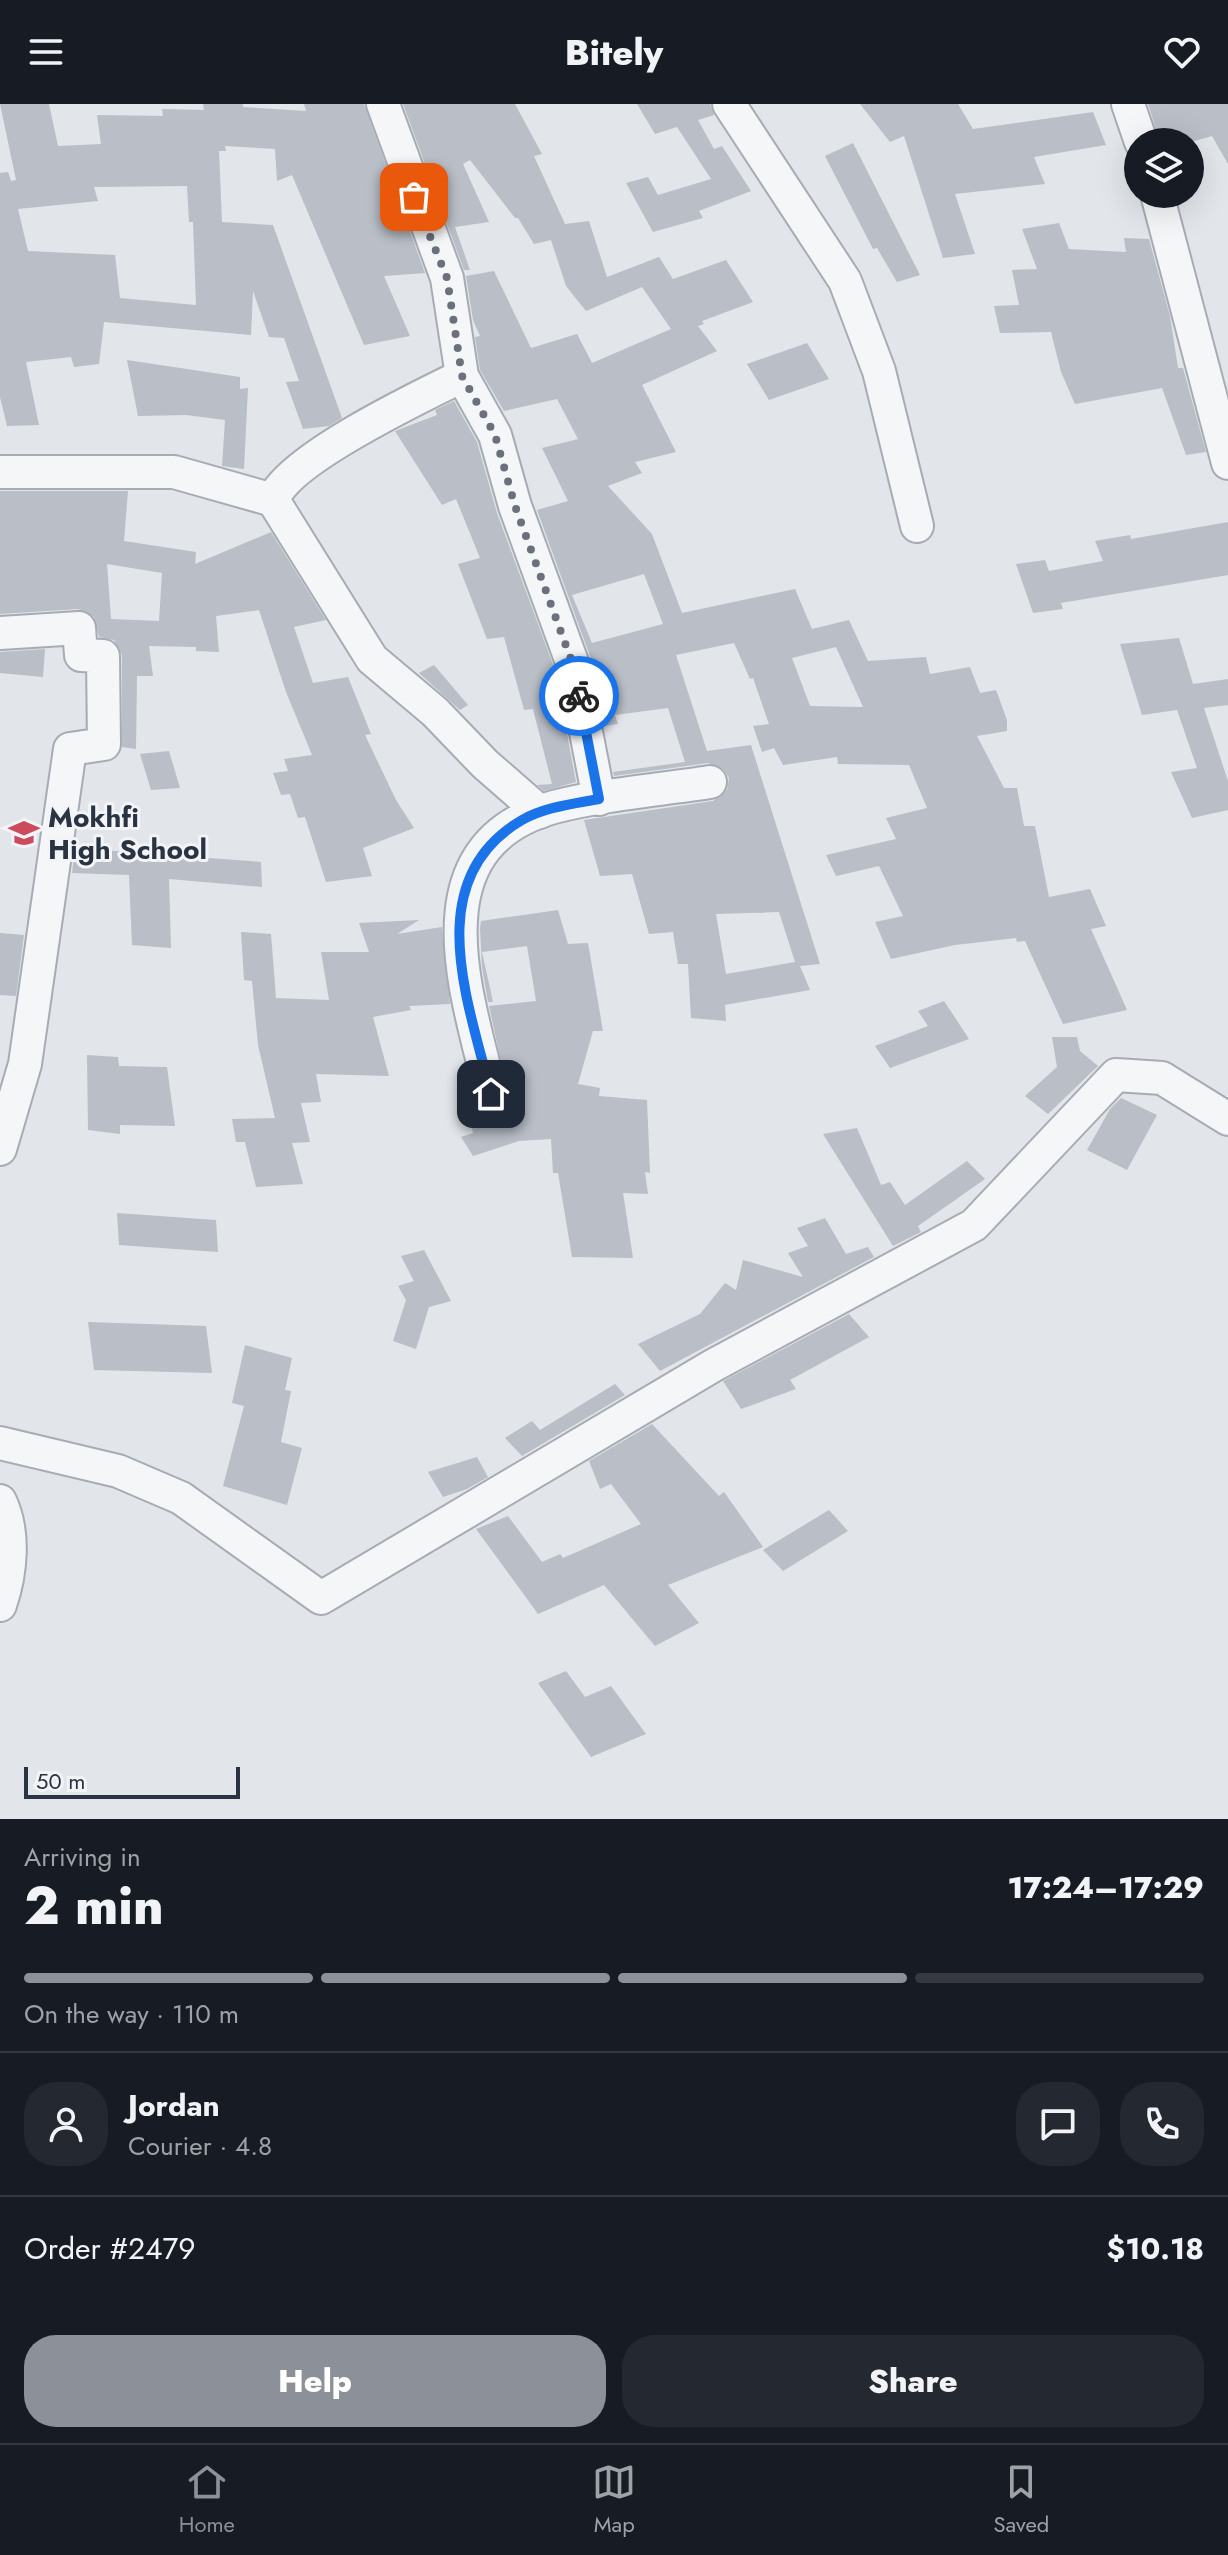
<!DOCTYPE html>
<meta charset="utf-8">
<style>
body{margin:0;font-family:Jost,sans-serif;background:#242831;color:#f1f3f6;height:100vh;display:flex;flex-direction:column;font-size:30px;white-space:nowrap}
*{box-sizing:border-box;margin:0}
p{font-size:26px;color:#9ea1a6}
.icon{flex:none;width:44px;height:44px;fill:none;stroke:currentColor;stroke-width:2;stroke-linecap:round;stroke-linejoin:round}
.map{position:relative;height:1715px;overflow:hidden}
.details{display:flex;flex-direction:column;background:#171b24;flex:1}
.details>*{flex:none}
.tools{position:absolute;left:1124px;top:24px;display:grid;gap:16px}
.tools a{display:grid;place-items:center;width:80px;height:80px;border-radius:50%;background:#171b24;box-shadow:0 8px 32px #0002;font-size:40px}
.scale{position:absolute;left:24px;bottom:20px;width:216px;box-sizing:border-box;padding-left:8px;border:4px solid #2a3342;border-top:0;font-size:22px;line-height:28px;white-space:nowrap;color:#2a3342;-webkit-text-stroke:6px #f2f4f8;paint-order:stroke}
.pin{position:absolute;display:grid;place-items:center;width:68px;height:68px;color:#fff;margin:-34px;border-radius:16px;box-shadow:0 4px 12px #0006}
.courier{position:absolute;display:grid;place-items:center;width:80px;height:80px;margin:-40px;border:6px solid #1a73e8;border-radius:50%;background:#fff;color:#222;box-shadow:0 2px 10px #0007}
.head em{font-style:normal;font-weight:800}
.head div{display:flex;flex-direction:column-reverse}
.head{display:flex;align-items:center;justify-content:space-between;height:136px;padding:0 24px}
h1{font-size:52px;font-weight:800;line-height:60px}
.bar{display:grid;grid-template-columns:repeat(4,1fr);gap:12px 8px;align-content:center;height:96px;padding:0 24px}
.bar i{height:10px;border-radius:6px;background:#363941}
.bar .active{background:#8c9099}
.bar p{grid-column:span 4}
.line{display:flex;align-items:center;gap:20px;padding:0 24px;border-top:2px solid #363941}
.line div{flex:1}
.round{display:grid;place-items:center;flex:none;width:84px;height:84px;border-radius:32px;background:#242831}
.button{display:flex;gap:16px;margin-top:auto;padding:16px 24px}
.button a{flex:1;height:92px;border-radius:32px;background:#8c9099;color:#fff;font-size:32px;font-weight:800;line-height:92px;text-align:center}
.button a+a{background:#242831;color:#f1f3f6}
header{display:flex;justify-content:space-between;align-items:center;height:104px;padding:0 24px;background:#171b24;font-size:36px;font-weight:800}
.dock{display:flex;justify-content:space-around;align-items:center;height:112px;border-top:2px solid #363941;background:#171b24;font-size:22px;color:#9ea1a6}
.dock a{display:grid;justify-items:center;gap:4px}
.dock .active{color:#8c9099}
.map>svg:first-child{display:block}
</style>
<header><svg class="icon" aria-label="menu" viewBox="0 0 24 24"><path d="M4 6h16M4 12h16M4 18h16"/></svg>Bitely<svg class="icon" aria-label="heart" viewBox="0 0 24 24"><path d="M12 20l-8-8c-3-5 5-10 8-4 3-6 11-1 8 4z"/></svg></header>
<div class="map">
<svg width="1228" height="1715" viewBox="0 0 1228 1715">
<rect width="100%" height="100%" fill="#e2e5ea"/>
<!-- building -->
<g fill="#b9bec7" fill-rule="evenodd">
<path d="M0,0H49L58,42L101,40L97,11L163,12L162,5L204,6L203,0H243V3L306,7L304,0H364L425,169L384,172L410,232L364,241L292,71L277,77L275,45L225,42L226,47H219L222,118L273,121L342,314L329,322L303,325L286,278L299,277L284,234L269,233L253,187L251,231L104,218L99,260L74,263L71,253L26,258L39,321L7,322L0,293V69L8,68L11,77L16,76ZM187,82L189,118H193L196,201L120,194L115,151L28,147L18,105L98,97L94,83Z"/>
<path d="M403,0H515L542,50L534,52L565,120L589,117L607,173L659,153L673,175L726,156L753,198L702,217L704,220L698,222L717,247L642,281L676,348L635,358L642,369L608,382L652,430L682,509L795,485L812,525L849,516L868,557L926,553L930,570L970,563L980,589L996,586L1007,616V627L977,632L1004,684H1017L1024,722H1035L1049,793L1090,785L1106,822L1091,825L1127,906L1063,920L1025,837L1017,838L1016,834L955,841L891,855L875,818L903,812L879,762L836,772L826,751L896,735L886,714L927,704L909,661L838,660L837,653L783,661L774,644L762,648L753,622L769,620L753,574L750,575L734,539L676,551L707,647L751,641L820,860L800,862L810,886L725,901L726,917L691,914L688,860H678L673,828L649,830L632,770L600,772L584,716L713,697L727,686L729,674L724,666L708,659L614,672L613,668L685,658L668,604L615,611L618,620L604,622L591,555L537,406L568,397L542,344L578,335L557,295L504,307L480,266L475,233L480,232L473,216L466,172L494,167L531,244L577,230L592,259L671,225L642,183L586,207L566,182L551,136L534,140L518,114H515L470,56L463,60L489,118L455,123L470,166H464ZM644,470L663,520L592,539L572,491ZM836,543L863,603L810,602L792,554ZM779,808L795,858L726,870L716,810Z"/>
<path d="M637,0H710L714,11L698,16L714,45L722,42L751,87L699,107L703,114L653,128L626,79L648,73L658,91L711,75L677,23L655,30Z"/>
<path d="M860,0H958L973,25L1093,8L1106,41L1034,53L1045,80L955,90L975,150L943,154L904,32L890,38Z"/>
<path d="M1148,0H1228V60L1212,32L1191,38H1160Z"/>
<path d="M853,39L920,171L897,178L877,144L873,145L825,52Z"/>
<path d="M1059,119L1069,145L1126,148L1124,134L1149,135L1170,212L1178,264H1183L1206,348L1186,351L1162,284L1075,300L1061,268L1051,228L1000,229L994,202L1019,201L1012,166L1037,165L1022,125Z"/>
<path d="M807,239L829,275L769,296L747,260Z"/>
<path d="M127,256L240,273V285L248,284L244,365L222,362L225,316L186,311L138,312Z"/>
<path d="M454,297L477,338L497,409L555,566L576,678L544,687L537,681L552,680L533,605L524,606L504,533L487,535L458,460L480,454L456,395L442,401L395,327L437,311L435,306Z"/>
<path d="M0,387H128L124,437L196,448L195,460L271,428L326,516L294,523L313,579L348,573L371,630L365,631L396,696L414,724L363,744L372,772L326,778L305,713L298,714L290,690L281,691L273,669L288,667L284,655L312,651L286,588L259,506L216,512L219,548L196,547V543L149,542L153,572H137L136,645L122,643V551L114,536L99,533L94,513L78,505L0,510ZM107,460L162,469L159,517L111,515Z"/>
<path d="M1228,418V471L1061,499L1063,505L1033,509L1016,460L1045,456L1049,467L1103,457L1095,437L1130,431L1131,435Z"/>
<path d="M1179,534L1193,580L1228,575V601L1204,604L1228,677V706L1192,714L1171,668L1197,664L1177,606L1142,611L1120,540Z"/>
<path d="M45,545L43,573L0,569V548Z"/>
<path d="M434,561L468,601L460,606L419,569Z"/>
<path d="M169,647L180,684L151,686L140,650Z"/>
<path d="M75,744L261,758L262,783L169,775L171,844L132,841L129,771L72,769Z"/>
<path d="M558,806L568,840L588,839L603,927H593L578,980L600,984L599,992L647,996L650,1069L645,1068L648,1090L623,1089L633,1154L572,1153L558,1069H553L551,1035L519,1037L473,1052L461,1033L473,1029L460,973L467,972L473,995L485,1008L495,1009L504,1004L509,994L489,902L536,897L527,842L482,848L493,898H488L482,863L480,824L481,817Z"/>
<path d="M419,816L397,830L442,823L450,900L409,902L411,906L373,913L389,972L316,970L321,998L301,999L310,1038L292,1039L303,1080L256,1083L245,1038H236L232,1015L275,1014L258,941L252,877L244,876L241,828L271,830L276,894L329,896L321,848H369L359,819Z"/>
<path d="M0,829L24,831L16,892L0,891Z"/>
<path d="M944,897L969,935L890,964L875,942L928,922L918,907Z"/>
<path d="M1052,933H1077L1080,947L1098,962L1048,1010L1025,992L1057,963Z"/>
<path d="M87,951L118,953L119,962L167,963L175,1022L120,1021V1030L88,1026Z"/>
<path d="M1121,994L1157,1011L1127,1066L1087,1046L1110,1005Z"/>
<path d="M857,1024L881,1081L890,1078L905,1101L967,1057L985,1075L918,1122L921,1128L893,1142L823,1030Z"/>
<path d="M117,1109L216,1116L218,1148L119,1141Z"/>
<path d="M825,1114L846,1150L868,1143L874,1153L660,1267L638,1240L700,1210L725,1179L736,1186L743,1156L803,1173L788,1149L808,1142L797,1124Z"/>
<path d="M424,1146L451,1197L429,1203L416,1245L393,1237L406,1196L398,1182L414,1177L401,1152Z"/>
<path d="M849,1210L869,1233L790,1276L796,1285L741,1305L723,1277Z"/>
<path d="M88,1218L206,1222L212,1269L94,1266Z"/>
<path d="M245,1241L292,1254L285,1286L291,1287L281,1338L302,1344L287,1401L223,1382L244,1302L232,1299Z"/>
<path d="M615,1280L625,1291L522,1352L505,1334L532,1317L540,1326Z"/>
<path d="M652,1320L719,1392L724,1388L763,1443L668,1481L699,1519L655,1542L604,1481L538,1510L476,1425L508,1412L542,1458L560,1450L563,1454L641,1420L611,1380L600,1385L589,1357Z"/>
<path d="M477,1353L488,1373L467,1385L443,1393L428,1368Z"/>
<path d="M829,1406L848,1427L783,1467L763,1446Z"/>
<path d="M566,1567L585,1593L611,1582L646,1630L591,1653L538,1579Z"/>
</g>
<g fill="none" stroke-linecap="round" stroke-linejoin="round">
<!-- street casing -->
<g stroke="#a7acb4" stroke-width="36">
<g id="street">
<path d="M383,0L447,174L462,272L495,331L515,402L573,561L599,695"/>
<path d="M729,0L845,177L879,267L917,422"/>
<path d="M1128,0L1141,38"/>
<path d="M1157,90L1228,359"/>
<path d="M462,272C421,292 287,356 273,396L372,555L435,608L485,660L540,708"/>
<path d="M0,368H174L273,396"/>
<path d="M0,529L79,524L81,551L103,552L104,640L70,645L25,960L0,1045"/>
<path d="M491,990C467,890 413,742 554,703C604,690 659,686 710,678"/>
<path d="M0,1339L118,1367L181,1394L321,1494L714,1261L974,1121L1116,971L1162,974L1228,1015"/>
<path d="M0,1397C15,1428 11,1469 0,1501"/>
</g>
</g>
<!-- street -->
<use href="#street" stroke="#f5f6f8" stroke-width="32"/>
</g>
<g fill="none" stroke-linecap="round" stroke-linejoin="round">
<!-- done -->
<path stroke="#6a717d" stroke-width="8" stroke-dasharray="0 14.4" d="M414,93L447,174L462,272L495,331L515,402L573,561L579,592"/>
<!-- route -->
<path stroke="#1a73e8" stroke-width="10" d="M491,990C469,899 419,776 522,716C545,703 573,700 599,695L579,592"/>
</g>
<!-- icons -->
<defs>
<g id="school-bare" transform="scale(2.4)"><path d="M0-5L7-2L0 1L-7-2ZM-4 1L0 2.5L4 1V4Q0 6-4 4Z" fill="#cd4a5c" stroke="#f2f4f8" stroke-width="2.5" paint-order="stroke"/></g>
</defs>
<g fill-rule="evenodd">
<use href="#school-bare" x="24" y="729"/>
</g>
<g text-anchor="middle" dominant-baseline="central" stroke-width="6" stroke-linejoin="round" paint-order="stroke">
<!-- poi labels -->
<g font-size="28" font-weight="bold" fill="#2a3342" stroke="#f2f4f8" text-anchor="start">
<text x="48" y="713">Mokhfi<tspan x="48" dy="32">High School</tspan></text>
</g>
</g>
</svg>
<div class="tools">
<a><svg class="icon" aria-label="layers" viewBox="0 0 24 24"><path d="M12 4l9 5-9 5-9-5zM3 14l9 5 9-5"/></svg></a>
</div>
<div class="scale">50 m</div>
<div class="pin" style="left:414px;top:93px;background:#ea580c"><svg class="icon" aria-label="bag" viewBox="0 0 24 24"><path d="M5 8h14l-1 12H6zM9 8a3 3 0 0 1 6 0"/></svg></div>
<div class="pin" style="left:491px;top:990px;background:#1f2937"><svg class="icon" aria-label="home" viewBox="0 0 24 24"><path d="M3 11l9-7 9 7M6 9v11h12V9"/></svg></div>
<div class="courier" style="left:579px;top:592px"><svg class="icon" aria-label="bike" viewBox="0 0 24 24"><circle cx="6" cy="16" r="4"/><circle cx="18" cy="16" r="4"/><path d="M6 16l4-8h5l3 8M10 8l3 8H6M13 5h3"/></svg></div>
</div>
<section class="details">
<div class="head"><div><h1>2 min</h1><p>Arriving in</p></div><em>17:24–17:29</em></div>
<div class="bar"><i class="active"></i><i class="active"></i><i class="active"></i><i></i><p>On the way · 110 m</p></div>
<div class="line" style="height:144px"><a class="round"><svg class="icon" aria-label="person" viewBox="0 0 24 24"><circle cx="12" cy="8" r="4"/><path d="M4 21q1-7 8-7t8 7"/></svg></a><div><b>Jordan</b><p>Courier · 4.8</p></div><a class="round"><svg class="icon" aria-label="chat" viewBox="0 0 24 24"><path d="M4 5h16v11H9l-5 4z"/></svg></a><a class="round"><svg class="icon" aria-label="phone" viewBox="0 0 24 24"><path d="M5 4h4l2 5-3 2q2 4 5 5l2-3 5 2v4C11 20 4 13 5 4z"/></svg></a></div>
<div class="line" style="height:104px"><div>Order #2479</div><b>$10.18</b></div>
<div class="button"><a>Help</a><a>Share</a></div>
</section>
<nav class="dock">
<a class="active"><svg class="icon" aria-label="home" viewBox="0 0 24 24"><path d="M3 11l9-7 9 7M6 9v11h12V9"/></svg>Home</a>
<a><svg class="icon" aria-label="map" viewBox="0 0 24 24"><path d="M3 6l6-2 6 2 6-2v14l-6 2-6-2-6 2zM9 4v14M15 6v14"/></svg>Map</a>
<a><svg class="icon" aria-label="saved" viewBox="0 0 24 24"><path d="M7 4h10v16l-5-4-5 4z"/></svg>Saved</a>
</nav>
